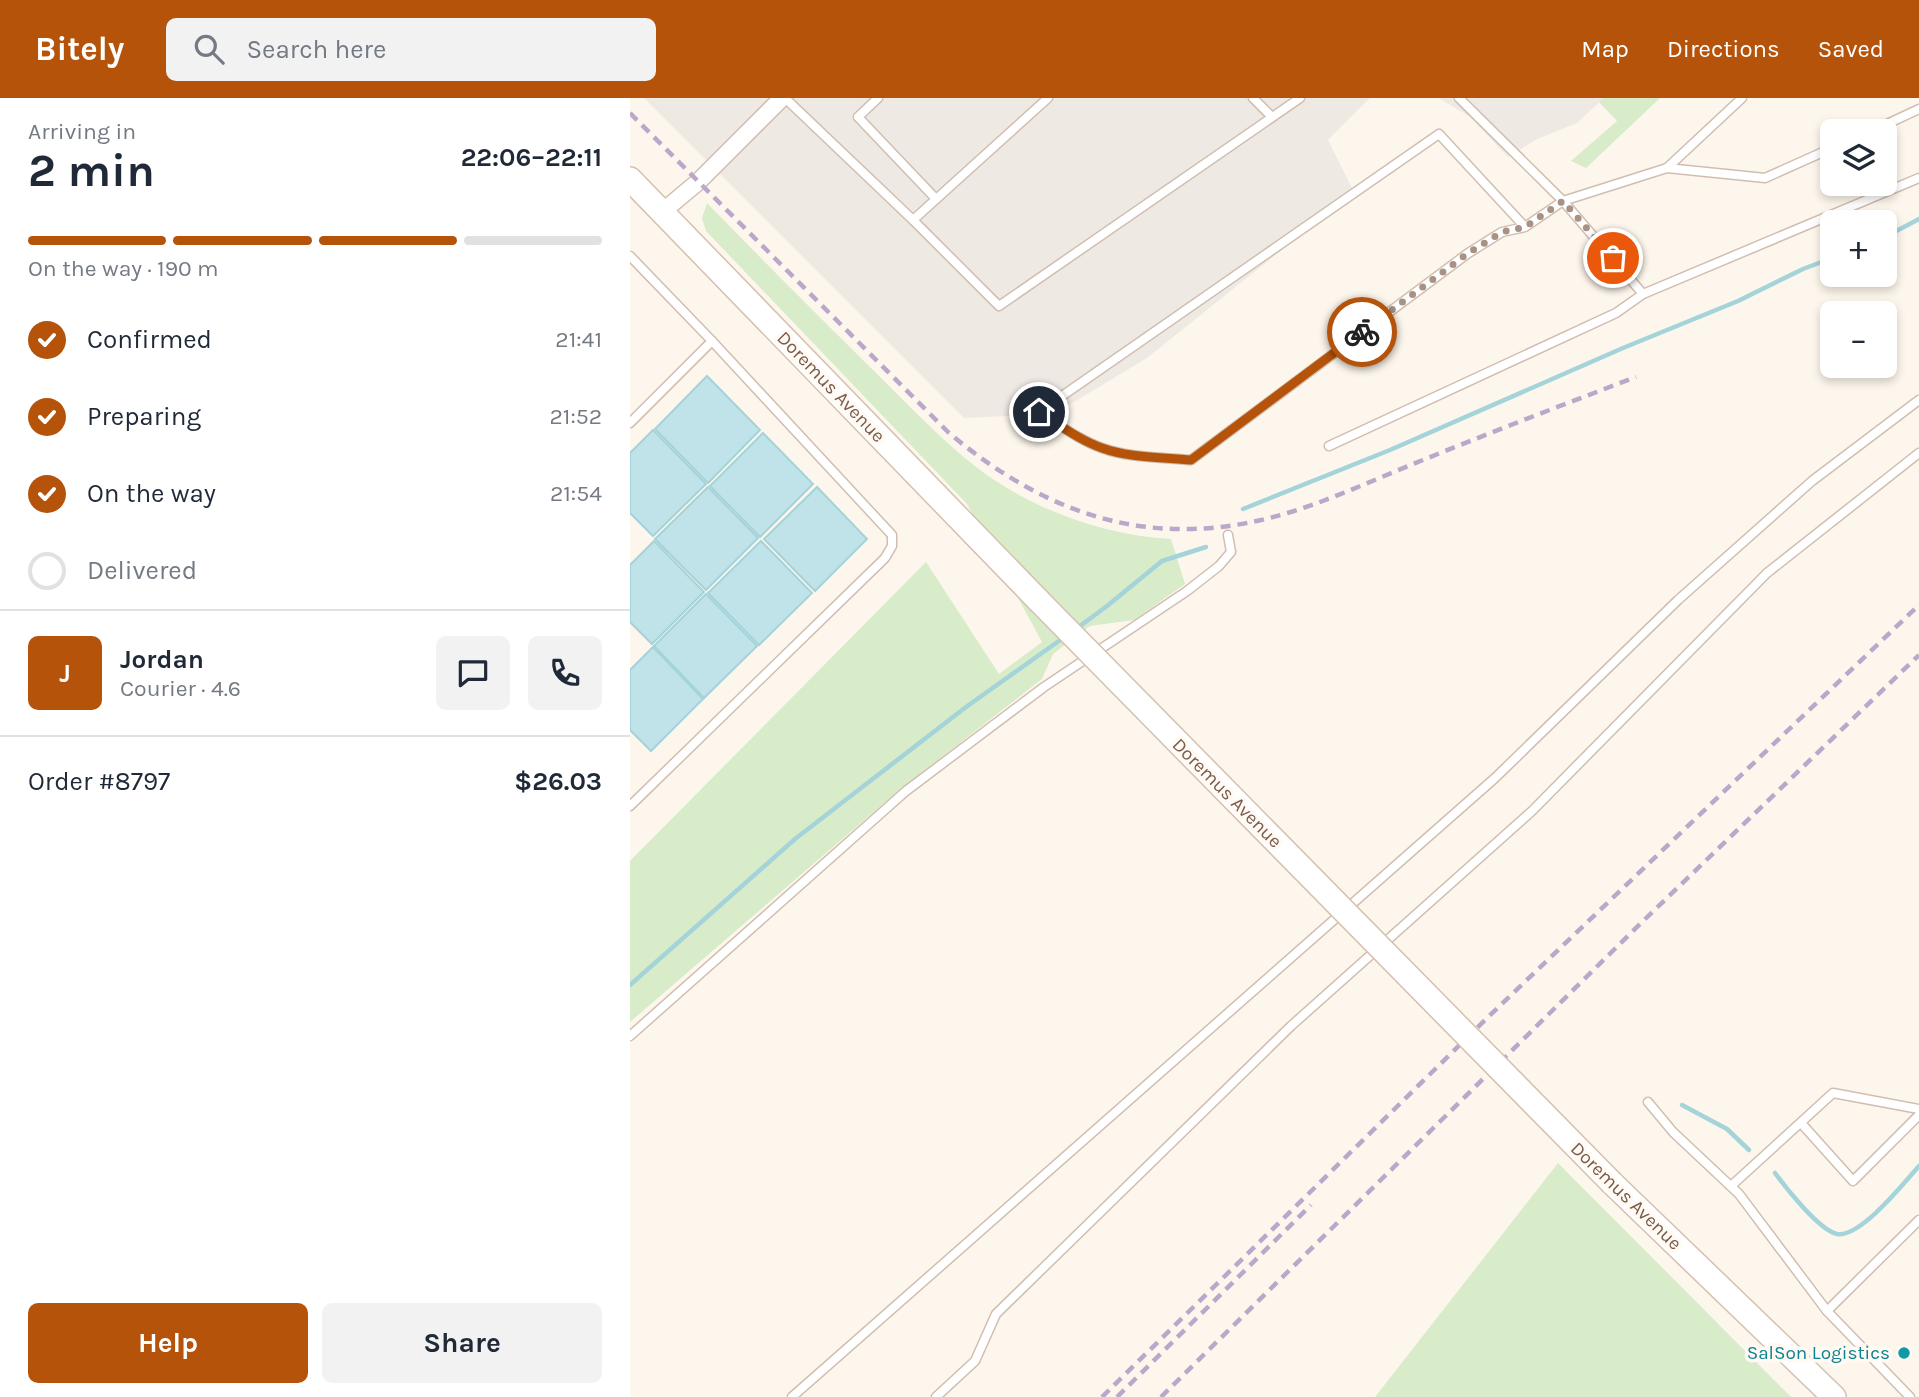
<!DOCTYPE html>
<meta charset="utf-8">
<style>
body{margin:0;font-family:Karla,sans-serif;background:#f2f2f3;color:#1f2937;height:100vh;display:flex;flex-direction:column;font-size:26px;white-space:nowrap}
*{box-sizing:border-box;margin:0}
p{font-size:23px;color:#747a83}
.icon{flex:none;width:38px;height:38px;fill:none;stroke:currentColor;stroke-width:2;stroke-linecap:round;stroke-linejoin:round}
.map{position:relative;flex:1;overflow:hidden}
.sheet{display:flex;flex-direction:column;background:#fff;width:630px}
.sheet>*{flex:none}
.buttons{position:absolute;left:1190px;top:21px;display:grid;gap:14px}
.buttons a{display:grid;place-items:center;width:77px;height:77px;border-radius:10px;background:#fff;box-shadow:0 4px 10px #0003;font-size:35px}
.pin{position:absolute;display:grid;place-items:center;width:60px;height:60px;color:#fff;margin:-30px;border:4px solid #fff;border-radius:50%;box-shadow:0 2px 7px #0007}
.courier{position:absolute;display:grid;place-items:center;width:70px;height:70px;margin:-35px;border:5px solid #b45309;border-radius:50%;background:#fff;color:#222;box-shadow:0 2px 9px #0007}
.headline em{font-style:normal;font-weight:700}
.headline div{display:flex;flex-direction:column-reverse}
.headline{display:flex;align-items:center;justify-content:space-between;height:119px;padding:0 28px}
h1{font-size:46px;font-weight:700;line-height:52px}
.bar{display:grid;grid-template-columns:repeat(4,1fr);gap:10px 7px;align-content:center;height:84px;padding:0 28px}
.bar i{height:9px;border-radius:5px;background:#e0e1e3}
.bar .active{background:#b45309}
.bar p{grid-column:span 4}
.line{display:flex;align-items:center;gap:18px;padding:0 28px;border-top:2px solid #e0e1e3}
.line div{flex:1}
.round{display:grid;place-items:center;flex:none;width:74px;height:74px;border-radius:10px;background:#f2f2f3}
ol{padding:0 28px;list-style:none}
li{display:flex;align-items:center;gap:21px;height:77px}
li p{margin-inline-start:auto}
li .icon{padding:7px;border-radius:50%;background:#b45309;color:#fff;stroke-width:4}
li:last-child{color:#747a83}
li i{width:38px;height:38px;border:4px solid #e0e1e3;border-radius:50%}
.button{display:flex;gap:14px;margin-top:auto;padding:14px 28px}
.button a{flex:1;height:80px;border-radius:10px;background:#b45309;color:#fff;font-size:28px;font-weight:700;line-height:80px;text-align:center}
.button a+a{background:#f2f2f3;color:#1f2937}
header{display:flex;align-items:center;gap:42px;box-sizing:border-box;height:98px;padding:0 35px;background:#b45309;color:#fff}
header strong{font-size:33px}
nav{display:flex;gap:38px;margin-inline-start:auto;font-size:24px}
.search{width:490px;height:63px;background:#f2f2f3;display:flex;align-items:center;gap:18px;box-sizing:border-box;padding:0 24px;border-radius:10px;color:#747a83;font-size:26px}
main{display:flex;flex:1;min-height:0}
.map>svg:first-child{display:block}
</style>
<header>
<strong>Bitely</strong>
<div class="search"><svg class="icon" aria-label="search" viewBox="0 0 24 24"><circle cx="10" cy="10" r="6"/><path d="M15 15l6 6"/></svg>Search here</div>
<nav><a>Map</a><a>Directions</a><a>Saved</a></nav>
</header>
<main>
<section class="sheet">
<div class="headline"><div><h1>2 min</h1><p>Arriving in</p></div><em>22:06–22:11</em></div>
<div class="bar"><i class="active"></i><i class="active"></i><i class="active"></i><i></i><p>On the way · 190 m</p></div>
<ol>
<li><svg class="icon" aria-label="check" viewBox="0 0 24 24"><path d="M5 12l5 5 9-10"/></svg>Confirmed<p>21:41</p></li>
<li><svg class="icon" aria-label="check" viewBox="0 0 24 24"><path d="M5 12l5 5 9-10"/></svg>Preparing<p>21:52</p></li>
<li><svg class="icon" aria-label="check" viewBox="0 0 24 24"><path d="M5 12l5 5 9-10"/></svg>On the way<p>21:54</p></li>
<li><i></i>Delivered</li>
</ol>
<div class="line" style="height:126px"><b class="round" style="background:#b45309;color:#fff">J</b><div><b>Jordan</b><p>Courier · 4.6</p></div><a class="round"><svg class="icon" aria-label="chat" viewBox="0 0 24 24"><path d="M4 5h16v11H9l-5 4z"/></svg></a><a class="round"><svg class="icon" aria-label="phone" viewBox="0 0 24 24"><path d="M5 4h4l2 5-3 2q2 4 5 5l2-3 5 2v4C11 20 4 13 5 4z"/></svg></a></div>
<div class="line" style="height:91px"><div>Order #8797</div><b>$26.03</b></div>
<div class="button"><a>Help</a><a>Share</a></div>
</section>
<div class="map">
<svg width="1289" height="1299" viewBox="0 0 1289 1299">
<rect width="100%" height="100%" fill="#fdf6ec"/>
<!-- industrial -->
<g fill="#efe9e4">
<path d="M14,0H740L698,42L724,94L517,260L424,316L334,320Z"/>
<path d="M808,0H974L947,25L907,41L878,59L839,18Z"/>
</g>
<!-- green -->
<g fill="#d8ecc9">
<path d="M974,0H1030L956,70L941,63L987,23L969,4Z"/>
<path d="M77,105C133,163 190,219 247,276C288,316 333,366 384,394C431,421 487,438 541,441L555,486L504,522L460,528L423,556L412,581L268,693L0,924V763L296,464L369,576L412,544L337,406L76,133L72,120Z"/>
<path d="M928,1065L1161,1299H745Z"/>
</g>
<!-- water -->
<g fill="#bfe3e8" stroke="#a5d3da" stroke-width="2">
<path d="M77,278L130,332L78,385L25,331Z"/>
<path d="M23,332L76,386L23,438L0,415V355Z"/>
<path d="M133,335L183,386L130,439L80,388Z"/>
<path d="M78,389L128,440L76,492L25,441Z"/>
<path d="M187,389L237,441L185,493L134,441Z"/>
<path d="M24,443L74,494L22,546L0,524V467Z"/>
<path d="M131,443L182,495L129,547L78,495Z"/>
<path d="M76,496L127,548L74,600L24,548Z"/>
<path d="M23,549L73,601L21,653L0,632V572Z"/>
</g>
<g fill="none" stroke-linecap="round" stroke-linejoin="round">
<!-- stream -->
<g stroke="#a5d3da" stroke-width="4.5">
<path d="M1255,139L1289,121"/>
<path d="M613,411L760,352L993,250L1108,203L1173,171L1202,160"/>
<path d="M446,531L477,508L532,463L576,449"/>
<path d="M0,887L165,741L336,609L433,540"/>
<path d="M1052,1007L1097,1031L1119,1052"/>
<path d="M1145,1075C1156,1090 1189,1132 1207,1136C1230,1140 1274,1085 1289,1068"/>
</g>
<!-- lane casing -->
<g stroke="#d1beb0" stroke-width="11">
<g id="lane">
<path d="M155,0L283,122"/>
<path d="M248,0L228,19L306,101"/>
<path d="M418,0L283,122L369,208L670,0"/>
<path d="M623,0L642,19"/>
<path d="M829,0L933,103L1037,70L1135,80L1202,50"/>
<path d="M1242,33L1289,11"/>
<path d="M1037,70L1112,0"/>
<path d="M0,158L82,243L262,437V448L255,460L0,708"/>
<path d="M1013,196L1289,80"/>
<path d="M0,325L82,243"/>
<path d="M699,348L986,215L1013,196L933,103L895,129L872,134L837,156L561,362C532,359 499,360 472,350C449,342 430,327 409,314L809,36L895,129"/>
<path d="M0,938L276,693L414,589L557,493L589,468L601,454L598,437"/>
<path d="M1018,1004L1043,1034L1109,1096L1197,1213"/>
<path d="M1171,1025L1223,1083L1289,1017"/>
<path d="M1101,1088L1203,995L1289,1011"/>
<path d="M162,1299L865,680L1048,502L1182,383L1289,302"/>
<path d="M306,1299L345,1263L366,1216L661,928L902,713L1137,475L1289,355"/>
<path d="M1280,1299L1197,1213L1289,1122"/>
</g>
</g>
<!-- street casing -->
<g stroke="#d1beb0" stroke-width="19">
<path id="street" d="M32,114L68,84L152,0"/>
</g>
<!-- secondary casing -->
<g stroke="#d6c0b0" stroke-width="26">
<g id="secondary">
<path d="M0,81L409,503"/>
<path d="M982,1085L1204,1299"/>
</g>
</g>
<!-- lane -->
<use href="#lane" stroke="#fff" stroke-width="8"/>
<!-- street -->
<use href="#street" stroke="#fff" stroke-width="16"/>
<!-- secondary -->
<use href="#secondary" stroke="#fff" stroke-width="23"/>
<!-- rail -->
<g stroke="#b9a8c9" stroke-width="4.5" stroke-dasharray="10 7" stroke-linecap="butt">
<path d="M0,15L319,335C423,422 531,455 664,413C708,399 750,379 793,362C864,333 935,306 1006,279"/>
<path d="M472,1299L856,921L1289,507"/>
<path d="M487,1299L681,1107"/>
<path d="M531,1299L1011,825L1289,557"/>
</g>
<!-- secondary-bridge casing -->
<g stroke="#d6c0b0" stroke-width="26" stroke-linecap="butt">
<path id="secondary-bridge" d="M409,503L982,1085"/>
</g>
<!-- secondary-bridge -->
<use href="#secondary-bridge" stroke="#fff" stroke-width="23"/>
</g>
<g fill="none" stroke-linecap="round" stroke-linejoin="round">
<!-- done -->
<path stroke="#a89285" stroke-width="7" stroke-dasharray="0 12.6" d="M732,234L837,156L872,134L895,129L933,103L983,160"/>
<!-- route -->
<path stroke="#b45309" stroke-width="9" d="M409,314C430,327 449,342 472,350C499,360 532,359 561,362L732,234"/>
</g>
<!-- markers -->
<circle fill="#0f9aa8" stroke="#fffaf3" stroke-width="2.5" cx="1274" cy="1255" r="7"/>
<g text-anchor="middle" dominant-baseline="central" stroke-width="7" stroke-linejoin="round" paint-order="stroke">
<!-- street labels -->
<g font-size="19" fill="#7a5c4d" stroke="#fffaf3">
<text transform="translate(201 289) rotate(46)">Doremus Avenue</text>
<text transform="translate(597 695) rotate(45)">Doremus Avenue</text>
<text transform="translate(996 1098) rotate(44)">Doremus Avenue</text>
</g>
<!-- culture labels -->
<g font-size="19" fill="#0d838f" stroke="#fffaf3" text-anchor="end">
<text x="1260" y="1255">SalSon Logistics</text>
</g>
</g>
</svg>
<div class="buttons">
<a><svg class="icon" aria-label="layers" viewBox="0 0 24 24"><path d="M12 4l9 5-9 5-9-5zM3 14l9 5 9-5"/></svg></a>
<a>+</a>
<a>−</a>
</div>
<div class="pin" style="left:983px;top:160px;background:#ea580c"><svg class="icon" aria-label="bag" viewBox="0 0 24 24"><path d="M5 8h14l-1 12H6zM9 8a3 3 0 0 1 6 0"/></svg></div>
<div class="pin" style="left:409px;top:314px;background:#1f2937"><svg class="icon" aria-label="home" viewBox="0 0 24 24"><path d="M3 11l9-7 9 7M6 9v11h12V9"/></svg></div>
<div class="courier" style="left:732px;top:234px"><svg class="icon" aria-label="bike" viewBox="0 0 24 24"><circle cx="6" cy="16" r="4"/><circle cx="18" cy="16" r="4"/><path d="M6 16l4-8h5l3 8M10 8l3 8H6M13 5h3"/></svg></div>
</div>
</main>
